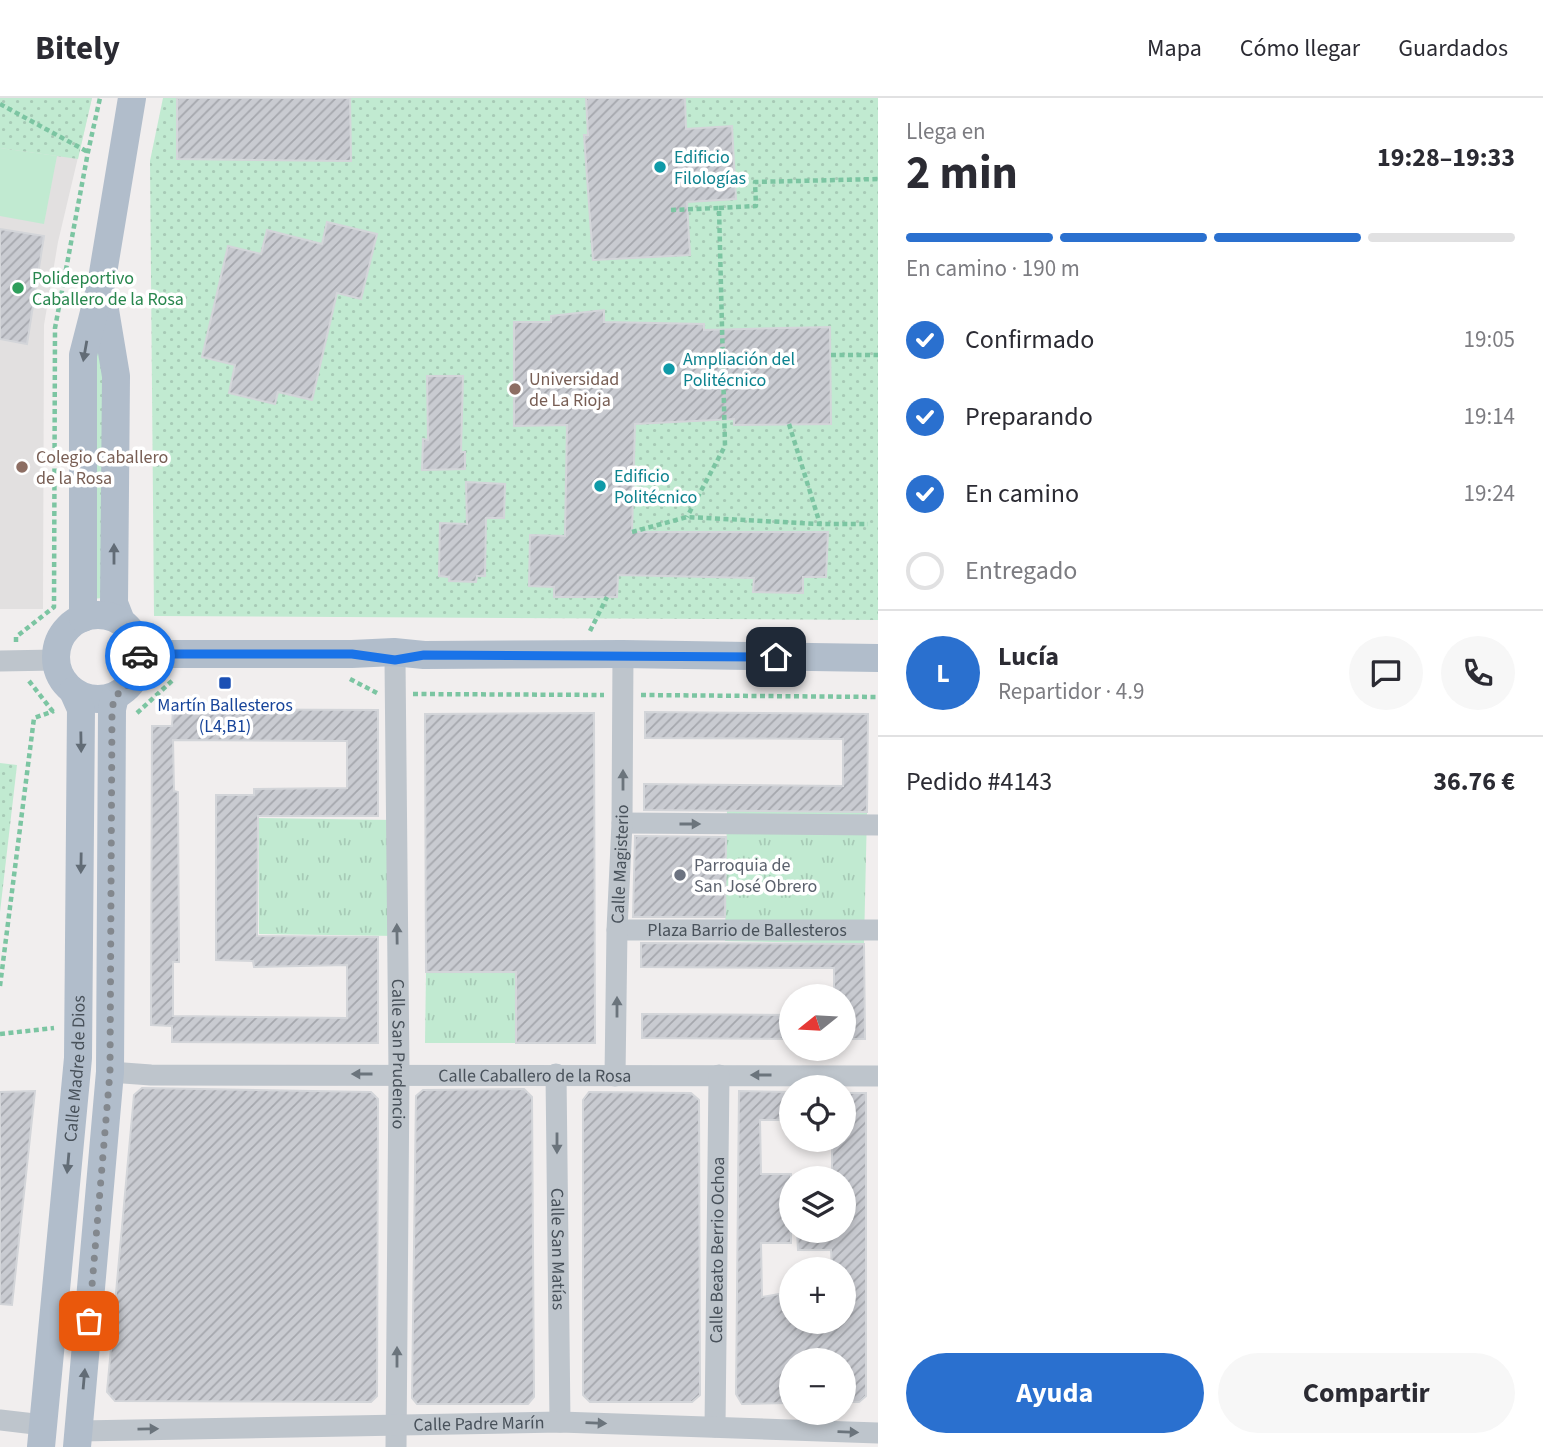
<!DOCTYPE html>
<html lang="es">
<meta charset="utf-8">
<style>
body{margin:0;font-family:"Source Sans 3",sans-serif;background:#f7f7f7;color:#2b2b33;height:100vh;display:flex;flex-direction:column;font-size:26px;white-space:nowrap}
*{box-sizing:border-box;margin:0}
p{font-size:23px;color:#7c7c81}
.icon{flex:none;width:38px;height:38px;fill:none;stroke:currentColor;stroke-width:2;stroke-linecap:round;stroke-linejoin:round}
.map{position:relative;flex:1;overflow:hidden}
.drawer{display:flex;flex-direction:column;background:#fff;width:665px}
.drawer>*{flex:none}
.needle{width:46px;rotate:252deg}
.fabs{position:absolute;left:779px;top:886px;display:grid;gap:14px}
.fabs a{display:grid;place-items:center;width:77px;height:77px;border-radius:50%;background:#fff;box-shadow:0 4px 10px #0003;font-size:35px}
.pin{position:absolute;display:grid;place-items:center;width:60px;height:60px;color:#fff;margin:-30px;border-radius:14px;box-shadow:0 4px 10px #0006}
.courier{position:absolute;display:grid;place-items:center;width:70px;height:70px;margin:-35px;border:5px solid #1a73e8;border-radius:50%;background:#fff;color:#222;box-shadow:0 2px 9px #0007}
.overview em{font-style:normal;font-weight:700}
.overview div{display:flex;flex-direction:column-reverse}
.overview{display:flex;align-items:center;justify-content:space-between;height:119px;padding:0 28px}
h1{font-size:46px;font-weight:700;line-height:52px}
.bar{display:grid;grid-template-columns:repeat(4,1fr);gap:10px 7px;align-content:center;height:84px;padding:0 28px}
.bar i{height:9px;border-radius:5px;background:#e1e1e2}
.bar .active{background:#2a70cf}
.bar p{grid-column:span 4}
.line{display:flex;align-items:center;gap:18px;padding:0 28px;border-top:2px solid #e1e1e2}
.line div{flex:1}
.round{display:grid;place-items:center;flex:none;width:74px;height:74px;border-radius:37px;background:#f7f7f7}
ol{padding:0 28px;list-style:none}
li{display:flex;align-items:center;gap:21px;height:77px}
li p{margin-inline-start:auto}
li .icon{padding:7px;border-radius:50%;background:#2a70cf;color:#fff;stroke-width:4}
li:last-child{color:#7c7c81}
li i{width:38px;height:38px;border:4px solid #e1e1e2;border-radius:50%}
.cta{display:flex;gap:14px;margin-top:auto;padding:14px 28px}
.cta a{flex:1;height:80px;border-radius:42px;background:#2a70cf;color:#fff;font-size:28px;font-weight:700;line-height:80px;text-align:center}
.cta a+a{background:#f7f7f7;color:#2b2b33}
header{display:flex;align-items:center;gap:42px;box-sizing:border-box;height:98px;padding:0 35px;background:#fff;border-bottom:2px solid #e1e1e2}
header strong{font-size:33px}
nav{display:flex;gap:38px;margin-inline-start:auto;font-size:24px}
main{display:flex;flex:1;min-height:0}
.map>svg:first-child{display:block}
</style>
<header>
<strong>Bitely</strong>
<nav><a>Mapa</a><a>Cómo llegar</a><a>Guardados</a></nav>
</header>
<main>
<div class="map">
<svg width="878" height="1349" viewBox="0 0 878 1349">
<defs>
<pattern id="park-tufts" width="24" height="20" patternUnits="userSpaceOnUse" patternTransform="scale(1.75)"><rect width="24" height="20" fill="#c1ead1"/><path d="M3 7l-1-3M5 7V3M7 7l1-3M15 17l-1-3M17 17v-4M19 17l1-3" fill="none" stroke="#a7cab6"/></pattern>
<pattern id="garden-dots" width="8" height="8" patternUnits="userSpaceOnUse" patternTransform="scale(1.75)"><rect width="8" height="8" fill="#c1ead1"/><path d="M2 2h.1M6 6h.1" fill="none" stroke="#a7cab6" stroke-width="1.8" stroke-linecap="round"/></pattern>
<pattern id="building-hatch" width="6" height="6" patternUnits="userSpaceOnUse" patternTransform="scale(1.75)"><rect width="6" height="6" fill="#c9cbd1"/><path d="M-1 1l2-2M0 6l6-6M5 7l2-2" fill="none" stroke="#a5a7ad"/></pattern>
</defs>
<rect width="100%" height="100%" fill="#f1eeee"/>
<!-- education -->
<path fill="#e2e0e0" d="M0,0H92L58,144L44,227L43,511H0Z"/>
<!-- grass -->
<path fill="#c1ead1" d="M0,50L57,58L44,126L0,118Z"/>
<!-- park -->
<g fill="url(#park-tufts)">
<path d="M727,712L867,714L864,846L725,843Z"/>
<path d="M259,720L395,722L397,838L259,836Z"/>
<path d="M426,874H516V945H425Z"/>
</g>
<!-- garden -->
<g fill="url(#garden-dots)">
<path d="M0,0H92L78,61L0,50Z"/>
<path d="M163,0H878V522L154,518L150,63Z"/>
<path d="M101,239L103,303L102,500L92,501L95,240Z"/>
<path d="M0,665L17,667L0,814Z"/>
</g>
<!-- building -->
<g fill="url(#building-hatch)" stroke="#d3d5d9" stroke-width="2" fill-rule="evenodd">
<path d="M177,0H350L351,63L177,61Z"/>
<path d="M586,0H685L686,31L732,28L736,101L687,104L690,157L593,162L584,37H588Z"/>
<path d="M327,124L377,136L361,201L337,195L312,302L278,294L275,306L229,295L235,267L202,259L228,148L261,156L267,132L322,146Z"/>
<path d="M0,131L44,138L27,246L0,241Z"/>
<path d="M604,212V224L704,226V232L830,229L831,326L734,327V321L635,326L632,434H828L826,479H803V495L753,494L754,480L618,477L617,499H554V489L529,488L530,437L565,438L567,327L514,328V224H551V218Z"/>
<path d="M427,278H463L461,354H465V371L422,372L423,341L428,342Z"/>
<path d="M466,384L505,386L504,420H486L485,478H477L476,484L449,483V479L439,478L440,425L467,426Z"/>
<path d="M173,611L378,612V718H258L257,838L378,839V945L172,944V928L151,927L152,628H172ZM173,642L347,643V690L254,691V697H216V862L253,863L254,869L347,867V920L173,918V864H179L178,694L174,693Z"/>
<path d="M645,614L868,616L867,714L644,712V686L843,688V641L645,640Z"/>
<path d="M594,615L595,945H516V874H426L425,616Z"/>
<path d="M635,738L726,739L725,819H633Z"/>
<path d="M641,845L864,846L865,941H844V898H834V870L641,869Z"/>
<path d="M642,916L791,917V941L642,940Z"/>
<path d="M142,990L371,994L378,1001L377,1298L371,1304L115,1303L107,1294L134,997Z"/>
<path d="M524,991L532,999L534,1299L528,1306H417L412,1300L416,998L423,992Z"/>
<path d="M35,993L12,1207L0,1206V994Z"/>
<path d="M739,993L791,994V1022H760L761,1076H791V1145H761L762,1199L791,1194V1223H844V1171H832L831,1152H798L797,1132H844V1080H832V1041H844V995H866V1298L859,1304H844V1262H791V1305L742,1306L736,1296Z"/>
<path d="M589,994L691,995L699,1002L700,1297L692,1304H590L583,1297V1002Z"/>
</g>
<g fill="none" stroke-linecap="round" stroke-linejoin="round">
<!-- path -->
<g stroke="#7cc5a2" stroke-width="4.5" stroke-dasharray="5 3.5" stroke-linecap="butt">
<path d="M0,6L88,54"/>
<path d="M719,110L756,108L755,84L878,81"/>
<path d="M671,112L719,110L725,348L687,419"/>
<path d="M831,257H878"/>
<path d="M789,326L820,426"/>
<path d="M632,434L687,419L820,426H868"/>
<path d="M590,533L607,499"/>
<path d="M16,544V539L54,509L55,230L88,54L100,0"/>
<path d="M350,581L377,595"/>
<path d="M29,583L54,615"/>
<path d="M413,596L604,597"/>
<path d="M641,597L878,599"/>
<path d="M137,615L174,581"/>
<path d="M0,888L34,620L54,613"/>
<path d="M0,936L54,930"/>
</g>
<!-- minor -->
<g stroke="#bec5cc" stroke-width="21">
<path id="s1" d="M395,562L399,976L396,1349"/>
<path d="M0,563L56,562"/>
<path d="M622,725L878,727"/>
<path id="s2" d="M617,832H878"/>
<path id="s3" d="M110,974L151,977L878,978"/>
<path id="s4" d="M556,976L560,1324"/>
<path id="s5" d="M615,978L617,832L622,725L623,556"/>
<path d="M0,1322L43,1327"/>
<path id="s6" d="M715,1329L719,977"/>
<path id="s7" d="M80,1333L560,1324L878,1335"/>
</g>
<!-- major -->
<g stroke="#b1bdcb" stroke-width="28">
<path d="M103,200L116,278L114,505L121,523"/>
<circle cx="98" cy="559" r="42"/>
<path d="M83,520V257L101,187L132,0"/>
<path d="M140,556H352L394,554L424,557L623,556L878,560"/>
<path id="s8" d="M41,1349L78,960L81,611L73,593"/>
<path d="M77,1349L110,974L112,611L115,598"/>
</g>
<!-- path-bridge -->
<path stroke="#7cc5a2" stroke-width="4.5" stroke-dasharray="5 3.5" stroke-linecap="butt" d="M705,258L735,257"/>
</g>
<!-- one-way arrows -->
<defs><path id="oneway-solid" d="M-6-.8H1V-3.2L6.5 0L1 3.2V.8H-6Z" transform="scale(1.75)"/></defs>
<g fill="#626c76">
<use href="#oneway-solid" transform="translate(85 253) rotate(100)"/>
<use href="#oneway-solid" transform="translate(114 456) rotate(-90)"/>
<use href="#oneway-solid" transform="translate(81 644) rotate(89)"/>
<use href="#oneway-solid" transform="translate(81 765) rotate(91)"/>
<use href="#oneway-solid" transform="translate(68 1065) rotate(95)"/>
<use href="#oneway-solid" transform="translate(84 1281) rotate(-85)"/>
</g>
<g fill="#6b747c">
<use href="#oneway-solid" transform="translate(623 682) rotate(-90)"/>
<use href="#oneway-solid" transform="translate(690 726)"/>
<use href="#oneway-solid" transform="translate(397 836) rotate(-91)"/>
<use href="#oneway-solid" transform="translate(617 909) rotate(-90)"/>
<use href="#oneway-solid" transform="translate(362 976) rotate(180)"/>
<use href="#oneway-solid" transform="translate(761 977) rotate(-180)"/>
<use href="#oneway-solid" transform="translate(557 1045) rotate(90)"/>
<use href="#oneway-solid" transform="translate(397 1259) rotate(-90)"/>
<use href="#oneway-solid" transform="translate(596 1325) rotate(2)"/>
<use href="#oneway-solid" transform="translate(148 1331) rotate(-1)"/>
<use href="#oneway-solid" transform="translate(848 1334) rotate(2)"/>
</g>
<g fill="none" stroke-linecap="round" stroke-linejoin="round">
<!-- done -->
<path stroke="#83888e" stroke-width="7" stroke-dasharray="0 12.6" d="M89,1223L110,974L112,611L115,598C131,587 138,578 140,558"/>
<!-- route -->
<path stroke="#1a73e8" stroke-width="9" d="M140,558L141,556H352L395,562L424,557L776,559"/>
</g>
<!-- markers -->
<g fill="#0f9aa8" stroke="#fff" stroke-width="2.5">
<circle cx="660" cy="69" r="7"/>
<circle cx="669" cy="271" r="7"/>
<circle cx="600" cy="388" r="7"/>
</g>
<circle fill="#2e9e5b" stroke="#fff" stroke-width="2.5" cx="18" cy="190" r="7"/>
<g fill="#8d6e63" stroke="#fff" stroke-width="2.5">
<circle cx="515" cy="291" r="7"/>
<circle cx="22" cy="369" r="7"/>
</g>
<rect fill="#1a4fb4" stroke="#fff" stroke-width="2.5" x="218" y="578" width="14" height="14" rx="3.5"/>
<circle fill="#6b7280" stroke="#fff" stroke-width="2.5" cx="680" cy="777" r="7"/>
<g text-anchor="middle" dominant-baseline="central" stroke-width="7" stroke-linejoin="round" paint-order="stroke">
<!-- culture labels -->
<g font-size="18" fill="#0d838f" stroke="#fff" text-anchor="start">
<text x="674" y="59">Edificio<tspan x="674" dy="21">Filologías</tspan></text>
<text x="683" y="261">Ampliación del<tspan x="683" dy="21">Politécnico</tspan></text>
<text x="614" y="378">Edificio<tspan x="614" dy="21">Politécnico</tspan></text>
</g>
<!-- leisure labels -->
<g font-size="18" fill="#27864d" stroke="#fff" text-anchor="start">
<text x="32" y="180">Polideportivo<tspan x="32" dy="21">Caballero de la Rosa</tspan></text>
</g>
<!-- education labels -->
<g font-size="18" fill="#785e54" stroke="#fff" text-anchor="start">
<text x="529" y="281">Universidad<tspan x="529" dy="21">de La Rioja</tspan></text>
<text x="36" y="359">Colegio Caballero<tspan x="36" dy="21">de la Rosa</tspan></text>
</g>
<!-- transit labels -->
<g font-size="18" fill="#164399" stroke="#fff">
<text x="225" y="607">Martín Ballesteros<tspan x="225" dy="21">(L4,B1)</tspan></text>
</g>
<!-- street labels -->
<g font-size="18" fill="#48515a" stroke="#fff">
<text stroke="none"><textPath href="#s5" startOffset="212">Calle Magisterio</textPath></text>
<text stroke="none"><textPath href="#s2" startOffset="130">Plaza Barrio de Ballesteros</textPath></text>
<text stroke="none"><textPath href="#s1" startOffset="394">Calle San Prudencio</textPath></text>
<text stroke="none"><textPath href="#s8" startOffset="380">Calle Madre de Dios</textPath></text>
<text stroke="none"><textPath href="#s3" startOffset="425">Calle Caballero de la Rosa</textPath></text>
<text stroke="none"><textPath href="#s4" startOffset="175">Calle San Matías</textPath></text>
<text stroke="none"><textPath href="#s6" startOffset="177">Calle Beato Berrio Ochoa</textPath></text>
<text stroke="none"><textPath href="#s7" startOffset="399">Calle Padre Marín</textPath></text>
</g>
<!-- worship labels -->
<g font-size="18" fill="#5b616d" stroke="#fff" text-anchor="start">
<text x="694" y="767">Parroquia de<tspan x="694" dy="21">San José Obrero</tspan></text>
</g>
</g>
</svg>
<div class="fabs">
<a><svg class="needle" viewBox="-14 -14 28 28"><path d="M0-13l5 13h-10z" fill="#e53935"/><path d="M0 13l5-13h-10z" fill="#7c7c81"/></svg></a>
<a><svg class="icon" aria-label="locate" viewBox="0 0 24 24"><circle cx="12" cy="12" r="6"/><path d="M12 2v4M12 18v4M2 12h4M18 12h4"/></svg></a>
<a><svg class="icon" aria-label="layers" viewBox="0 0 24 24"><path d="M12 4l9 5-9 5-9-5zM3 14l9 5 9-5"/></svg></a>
<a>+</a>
<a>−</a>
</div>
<div class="pin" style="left:89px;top:1223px;background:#ea580c"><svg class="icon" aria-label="bag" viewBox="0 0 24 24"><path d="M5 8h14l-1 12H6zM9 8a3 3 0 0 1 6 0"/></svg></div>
<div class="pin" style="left:776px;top:559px;background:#1f2937"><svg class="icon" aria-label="home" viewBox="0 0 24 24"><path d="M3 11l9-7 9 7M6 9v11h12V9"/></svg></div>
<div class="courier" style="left:140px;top:558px"><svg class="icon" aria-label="car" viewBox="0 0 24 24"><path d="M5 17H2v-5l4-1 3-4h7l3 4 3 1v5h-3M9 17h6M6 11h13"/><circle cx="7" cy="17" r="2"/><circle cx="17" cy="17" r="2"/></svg></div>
</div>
<section class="drawer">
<div class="overview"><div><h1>2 min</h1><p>Llega en</p></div><em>19:28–19:33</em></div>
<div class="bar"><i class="active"></i><i class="active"></i><i class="active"></i><i></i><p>En camino · 190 m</p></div>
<ol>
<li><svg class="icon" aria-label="check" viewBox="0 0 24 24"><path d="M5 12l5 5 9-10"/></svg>Confirmado<p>19:05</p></li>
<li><svg class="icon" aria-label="check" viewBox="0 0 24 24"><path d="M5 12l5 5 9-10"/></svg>Preparando<p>19:14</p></li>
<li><svg class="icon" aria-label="check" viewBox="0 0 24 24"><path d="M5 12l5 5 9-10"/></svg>En camino<p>19:24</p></li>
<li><i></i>Entregado</li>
</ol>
<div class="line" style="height:126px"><b class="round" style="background:#2a70cf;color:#fff">L</b><div><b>Lucía</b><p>Repartidor · 4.9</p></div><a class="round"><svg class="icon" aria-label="chat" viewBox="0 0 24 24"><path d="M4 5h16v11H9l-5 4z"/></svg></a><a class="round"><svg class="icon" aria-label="phone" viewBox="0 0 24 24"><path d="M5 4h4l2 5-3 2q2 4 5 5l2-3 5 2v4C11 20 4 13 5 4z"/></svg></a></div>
<div class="line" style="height:91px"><div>Pedido #4143</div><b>36.76 €</b></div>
<div class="cta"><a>Ayuda</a><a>Compartir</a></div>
</section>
</main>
